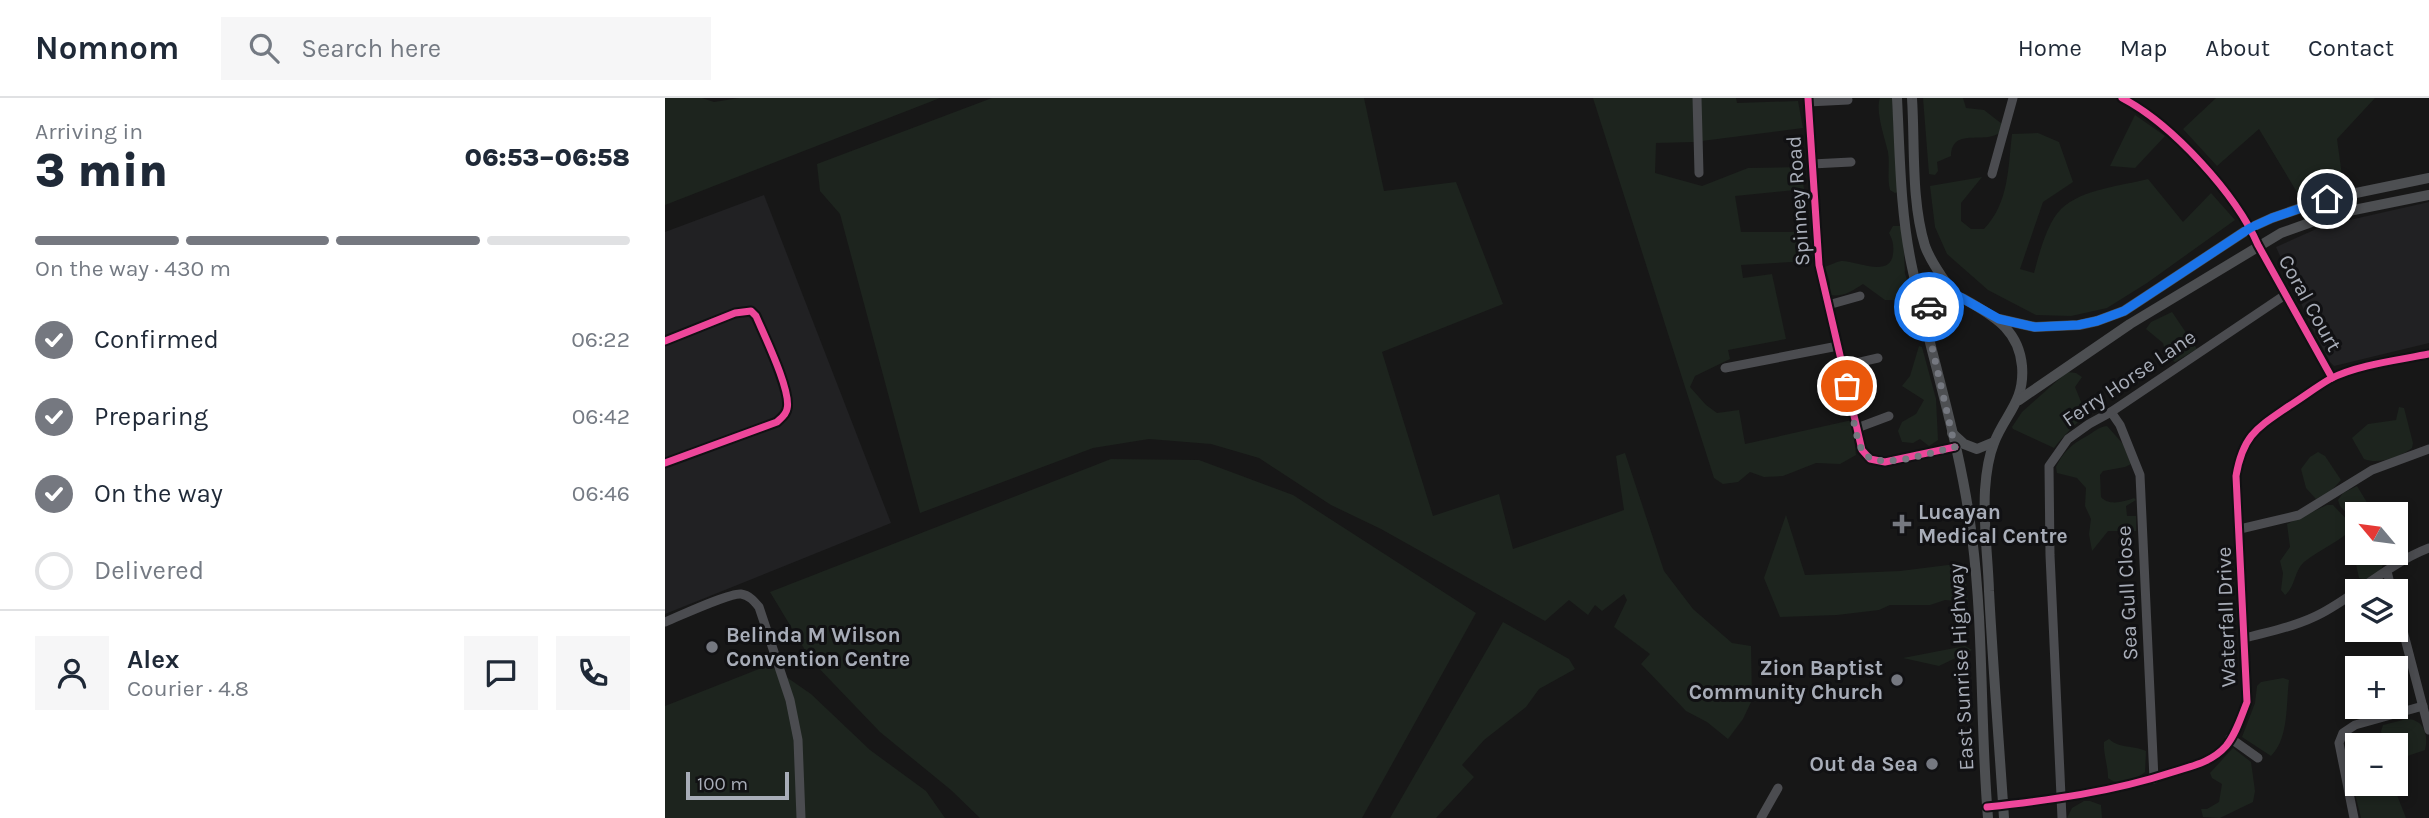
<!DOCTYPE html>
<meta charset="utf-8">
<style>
body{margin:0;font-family:Karla,sans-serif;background:#f6f6f7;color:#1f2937;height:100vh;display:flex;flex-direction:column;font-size:26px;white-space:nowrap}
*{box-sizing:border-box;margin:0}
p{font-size:23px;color:#747a83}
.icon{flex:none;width:38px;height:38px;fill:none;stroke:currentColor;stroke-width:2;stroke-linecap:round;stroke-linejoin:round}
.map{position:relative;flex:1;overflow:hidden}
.sheet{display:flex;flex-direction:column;background:#fff;width:665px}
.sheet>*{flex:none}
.needle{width:46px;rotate:299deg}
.controls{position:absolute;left:1680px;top:404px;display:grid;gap:14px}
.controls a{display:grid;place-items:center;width:63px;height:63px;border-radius:0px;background:#fff;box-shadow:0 4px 10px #0003;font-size:35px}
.scale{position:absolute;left:21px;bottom:18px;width:103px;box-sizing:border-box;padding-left:7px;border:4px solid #a8adb8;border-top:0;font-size:19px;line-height:24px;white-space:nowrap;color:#a8adb8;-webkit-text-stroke:5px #111113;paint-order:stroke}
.pin{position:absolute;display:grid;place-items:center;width:60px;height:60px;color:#fff;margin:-30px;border:4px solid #fff;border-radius:50%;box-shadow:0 2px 7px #0007}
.courier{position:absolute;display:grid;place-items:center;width:70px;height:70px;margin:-35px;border:5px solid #1a73e8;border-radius:50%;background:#fff;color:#222;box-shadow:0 2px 9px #0007}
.head em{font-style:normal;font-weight:800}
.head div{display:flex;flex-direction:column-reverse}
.head{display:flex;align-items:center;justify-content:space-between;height:119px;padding:0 35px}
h1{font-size:46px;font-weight:800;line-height:52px}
.bar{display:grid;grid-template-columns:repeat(4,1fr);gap:10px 7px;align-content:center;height:84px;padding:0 35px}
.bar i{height:9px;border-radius:5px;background:#e0e1e3}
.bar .active{background:#757880}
.bar p{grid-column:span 4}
.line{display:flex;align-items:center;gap:18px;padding:0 35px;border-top:2px solid #e0e1e3}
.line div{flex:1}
.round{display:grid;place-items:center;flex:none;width:74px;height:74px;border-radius:0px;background:#f6f6f7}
ol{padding:0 35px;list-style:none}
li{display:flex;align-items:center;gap:21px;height:77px}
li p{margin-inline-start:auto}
li .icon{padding:7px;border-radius:50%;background:#757880;color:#fff;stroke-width:4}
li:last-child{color:#747a83}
li i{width:38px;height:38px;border:4px solid #e0e1e3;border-radius:50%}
header{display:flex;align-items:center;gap:42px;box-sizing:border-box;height:98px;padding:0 35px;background:#fff;border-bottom:2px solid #e0e1e3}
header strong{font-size:33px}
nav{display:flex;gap:38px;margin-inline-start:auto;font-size:24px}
.search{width:490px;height:63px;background:#f6f6f7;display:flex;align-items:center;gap:18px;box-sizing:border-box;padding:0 24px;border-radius:0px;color:#747a83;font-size:26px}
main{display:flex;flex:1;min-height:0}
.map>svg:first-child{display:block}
</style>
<header>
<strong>Nomnom</strong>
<div class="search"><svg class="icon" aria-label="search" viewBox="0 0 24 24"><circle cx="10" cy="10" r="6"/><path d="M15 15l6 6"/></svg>Search here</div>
<nav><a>Home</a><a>Map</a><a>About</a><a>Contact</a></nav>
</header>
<main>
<section class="sheet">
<div class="head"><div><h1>3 min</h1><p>Arriving in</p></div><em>06:53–06:58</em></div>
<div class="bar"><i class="active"></i><i class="active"></i><i class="active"></i><i></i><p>On the way · 430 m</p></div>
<ol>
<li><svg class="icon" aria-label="check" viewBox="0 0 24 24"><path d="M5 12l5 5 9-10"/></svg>Confirmed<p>06:22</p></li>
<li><svg class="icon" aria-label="check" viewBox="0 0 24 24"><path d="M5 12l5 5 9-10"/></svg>Preparing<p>06:42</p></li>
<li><svg class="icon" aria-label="check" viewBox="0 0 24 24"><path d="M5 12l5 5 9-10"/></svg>On the way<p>06:46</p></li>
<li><i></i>Delivered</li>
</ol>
<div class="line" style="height:126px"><a class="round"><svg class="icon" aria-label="person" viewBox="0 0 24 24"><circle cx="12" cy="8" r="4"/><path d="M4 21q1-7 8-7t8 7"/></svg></a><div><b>Alex</b><p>Courier · 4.8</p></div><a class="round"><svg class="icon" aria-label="chat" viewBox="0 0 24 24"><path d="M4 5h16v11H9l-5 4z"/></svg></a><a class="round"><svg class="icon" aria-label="phone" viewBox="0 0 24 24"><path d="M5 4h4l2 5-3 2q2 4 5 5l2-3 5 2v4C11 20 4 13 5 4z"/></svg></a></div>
</section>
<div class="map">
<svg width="1764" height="720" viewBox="0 0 1764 720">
<rect width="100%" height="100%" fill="#171717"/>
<!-- built -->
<g fill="#212123">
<path d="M99,97L226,425L0,516V134Z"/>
<path d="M1764,104V245L1669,268L1665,264L1646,228L1611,149L1658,128Z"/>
</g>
<!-- green -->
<g fill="#1d241e">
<path d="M0,0H37L49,4L74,0H275L0,107Z"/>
<path d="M327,0H699L719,93L791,84L838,206L717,254L768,418L834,396L848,451L959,412L951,358L960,355L999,473L1028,511L1067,545L1086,548L1087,602L1078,621L1063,641L1042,624L1021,613L976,566L985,556L949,529L962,502L959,496L937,513L930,507L923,517L904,502L880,523L716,431L666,407L594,360L546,346L484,341L428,350L255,415L175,116L155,93L152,66Z"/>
<path d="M928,0H1071L1072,5L1133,3L1138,30L1029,44L991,45L990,75L1037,88L1083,70L1136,69L1139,91L1070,98L1076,134H1142L1145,163L1076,167L1078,180L1107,176L1121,241L1063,252L1065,261L1030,278L1025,289L1041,307L1052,315L1074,312L1080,346L1187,322L1191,357L1175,366L1151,365L1118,378L1099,379L1085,374L1073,384L1058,386L1049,380Z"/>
<path d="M1215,0H1227L1233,94L1230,95L1225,92C1222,79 1225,67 1223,54C1220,40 1210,13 1215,0Z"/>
<path d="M1258,0H1298L1301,10L1319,12L1337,26L1338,32C1322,49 1287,27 1286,58L1272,64L1273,73L1270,77L1264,76Z"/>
<path d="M1551,0H1710L1672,41L1678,85L1636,101L1594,31L1552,68L1518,31Z"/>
<path d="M1470,17L1500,38L1470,70L1445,68Z"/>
<path d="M1373,35L1394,44L1408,84L1378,104L1355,171L1369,175C1374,156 1382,125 1396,111C1417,91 1456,88 1483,81L1518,124L1546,95L1570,122L1482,185L1442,210L1406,218L1371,217L1323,192L1282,156L1270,129L1265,88L1317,79L1296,105V123L1306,131H1319C1344,105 1343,70 1347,36Z"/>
<path d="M1228,128H1236L1238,133L1240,176L1251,208L1250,220L1242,214V207L1238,202H1220L1198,186C1187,193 1179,199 1165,197V185L1160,169C1165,167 1171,164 1176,163C1190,162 1225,181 1228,156C1229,148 1228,142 1224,135Z"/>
<path d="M1507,214L1532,251L1510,264L1501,258L1498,245L1481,231L1486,224Z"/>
<path d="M1254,248L1257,249L1271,301L1273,342L1264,348L1255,341L1248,345L1237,344L1233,333L1237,324L1251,316L1259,302L1237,288L1245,278Z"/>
<path d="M1402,274L1411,275L1417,279L1410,289L1421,316C1410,327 1399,337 1389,350L1348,331L1347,329L1357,314Z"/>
<path d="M1734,309L1739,310L1748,345L1747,350C1735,359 1714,367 1699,361L1687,340L1703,326L1731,322Z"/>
<path d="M1442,328L1458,346L1466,366L1460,369L1438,373L1435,377L1436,399C1444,408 1458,404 1469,400L1471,402L1461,408L1462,418H1471V433H1443L1427,453L1424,436L1426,421L1420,408L1421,390L1412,380L1392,375L1391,369C1398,354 1407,346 1422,338C1429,334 1433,329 1442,328Z"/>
<path d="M1653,354L1660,358L1676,382L1666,393L1651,401L1641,390L1636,371L1645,359Z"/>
<path d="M446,361L534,362L628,397L811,515L697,720H315L286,692L215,634L146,562L105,494Z"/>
<path d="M1692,388L1709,416H1692V426L1675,408L1673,402L1678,395Z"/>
<path d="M1662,407H1668L1689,429C1675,444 1655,451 1639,464C1629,473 1630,490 1620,497L1616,492L1618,475L1615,463L1625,449L1622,426Z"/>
<path d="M1121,417L1140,477L1235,473L1299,465L1303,504L1280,502L1265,507H1225L1214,512L1172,517L1115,519L1099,480Z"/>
<path d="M1692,440V455H1711L1718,467L1712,479L1703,483L1694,480L1691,466L1682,455V449Z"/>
<path d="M838,524L904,561L910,571L874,591L861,609L819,642L797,667L809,679L771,720H725Z"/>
<path d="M1300,548L1307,552L1274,568L1238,560Z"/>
<path d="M104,567L146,596L205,652L261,693L280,720H0V608Z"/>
<path d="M1618,580L1624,582C1621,605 1624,641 1606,658L1577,639L1590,605L1592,588L1596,584Z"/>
<path d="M1742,621C1759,621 1764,638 1760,652L1731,662V648L1719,647L1716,633L1718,627Z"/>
<path d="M1444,641C1455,651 1468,647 1481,653L1480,674C1468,683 1455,689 1443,680C1443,667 1438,655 1439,644Z"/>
<path d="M1568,650L1586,664L1590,693L1588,704L1555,720L1538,719L1536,711H1542L1554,704L1557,686L1547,680L1545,675Z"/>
<path d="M1692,674V686H1730L1732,697L1741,720H1696L1686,680L1687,675Z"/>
<path d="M1419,703H1425L1436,707L1437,720H1402L1407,710Z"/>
</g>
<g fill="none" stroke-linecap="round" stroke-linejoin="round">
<!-- minor -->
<g stroke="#4b4c50" stroke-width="9">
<path d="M1032,0L1034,75"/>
<path d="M1143,0L1154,167L1197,352L1205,361L1220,364L1290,349"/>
<path d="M1457,0C1507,26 1571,96 1593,147L1667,280"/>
<path d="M1143,4L1183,2"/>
<path d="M1147,66L1186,64"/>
<path d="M1327,76L1348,0"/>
<path d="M1163,207L1195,198"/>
<path d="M0,243L70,215L86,213L91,218C99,237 127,294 122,311C121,317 116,320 112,324L0,365"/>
<path d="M1178,268L1213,260"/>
<path d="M1060,270L1173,248"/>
<path d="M1446,314L1455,327L1475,377L1489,681"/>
<path d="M1192,330L1224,318"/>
<path d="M1575,431L1634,417L1707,372L1764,351"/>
<path d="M1722,473L1727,494"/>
<path d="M1731,506L1764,632"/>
<path d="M0,524C15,518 64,495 76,496C84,497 89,503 94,509L125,602L133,642L136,720"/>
<path d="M1580,540C1606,533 1633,528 1657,515C1694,495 1725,465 1764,450"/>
<path d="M1565,640L1593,660"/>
<path d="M1322,709C1386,702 1447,694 1508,674C1527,668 1547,664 1561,648C1571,636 1576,619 1582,604L1571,378C1578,337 1592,330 1624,308C1637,300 1651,289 1665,281C1691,267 1734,262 1764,256"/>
<path d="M1096,720L1113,690"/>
<path d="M1397,720L1385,457L1384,368L1403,341L1424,326L1446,314L1620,197"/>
<path d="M1689,720L1674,645L1678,635L1690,627L1758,608"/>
</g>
<!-- major -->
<g stroke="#4d4f52" stroke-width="10">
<path d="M1232,0C1235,56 1235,114 1247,169C1266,259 1296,347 1307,439C1319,532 1315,627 1323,720"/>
<path d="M1247,0C1250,47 1246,103 1260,148C1266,165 1278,180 1288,195"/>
<path d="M1263,221C1268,188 1282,191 1306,205C1332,220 1354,234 1357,268C1360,304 1340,316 1329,345C1323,360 1321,377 1320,392C1318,425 1323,460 1324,493C1328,569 1334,644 1339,720"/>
<path d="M1334,221L1370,229L1414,227L1432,223L1459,213L1585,130L1607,120L1662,101L1764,80"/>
<path d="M1354,302L1465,226L1616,135L1669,116L1764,97"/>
<path d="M1287,335L1299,346L1312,351L1329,344"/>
</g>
<!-- cycleway casing -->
<g stroke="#111113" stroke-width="11">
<g id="cycleway">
<path d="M1143,0L1154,167L1197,352L1205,361L1220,364L1290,349"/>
<path d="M1457,0C1507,26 1571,96 1593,147L1667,280"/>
<path d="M0,243L70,215L86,213L91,218C99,237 127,294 122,311C121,317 116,320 112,324L0,365"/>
<path d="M1322,709C1386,702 1447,694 1508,674C1527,668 1547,664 1561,648C1571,636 1576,619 1582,604L1571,378C1578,337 1592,330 1624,308C1637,300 1651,289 1665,281C1691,267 1734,262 1764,256"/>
</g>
</g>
<!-- cycleway -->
<use href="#cycleway" stroke="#ed469a" stroke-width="7"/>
</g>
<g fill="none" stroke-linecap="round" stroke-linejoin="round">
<!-- done -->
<path stroke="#757880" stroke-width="7" stroke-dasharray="0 12.6" d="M1182,288C1186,305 1190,339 1197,352C1209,376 1269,353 1290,349L1262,227L1264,209"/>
<!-- route -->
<path stroke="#1a73e8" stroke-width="9" d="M1264,209L1270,199L1278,195H1288L1334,221L1370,229L1413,227L1432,223L1459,213L1585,130L1607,120L1662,101"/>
</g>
<!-- markers -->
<g fill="#757880" stroke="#111113" stroke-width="2.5">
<path d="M1233.5 415.5h7v7h7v7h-7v7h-7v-7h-7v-7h7z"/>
<circle cx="47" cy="549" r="7"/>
<circle cx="1232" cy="582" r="7"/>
<circle cx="1267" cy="666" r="7"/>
</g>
<g text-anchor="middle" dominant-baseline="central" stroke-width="6" stroke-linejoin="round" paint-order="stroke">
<!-- street labels -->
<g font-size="21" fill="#a8adb8" stroke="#111113">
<text transform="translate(1133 103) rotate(-94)">Spinney Road</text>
<text transform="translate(1645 205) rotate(61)">Coral Court</text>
<text transform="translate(1464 280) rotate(-34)">Ferry Horse Lane</text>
<text transform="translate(1462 495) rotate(-93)">Sea Gull Close</text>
<text transform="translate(1561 519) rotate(-92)">Waterfall Drive</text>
<text transform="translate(1296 569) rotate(-93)">East Sunrise Highway</text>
</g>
<!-- poi labels -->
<g font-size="21" font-weight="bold" fill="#a8adb8" stroke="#111113" text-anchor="start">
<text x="1253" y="414">Lucayan<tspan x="1253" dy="24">Medical Centre</tspan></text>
<text x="61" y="537">Belinda M Wilson<tspan x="61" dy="24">Convention Centre</tspan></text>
<text x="1218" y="570" text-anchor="end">Zion Baptist<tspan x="1218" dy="24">Community Church</tspan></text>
<text x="1253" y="666" text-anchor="end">Out da Sea</text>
</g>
</g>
</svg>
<div class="controls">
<a><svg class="needle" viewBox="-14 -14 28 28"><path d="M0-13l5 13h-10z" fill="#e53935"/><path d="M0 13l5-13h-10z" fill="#747a83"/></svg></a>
<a><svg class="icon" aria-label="layers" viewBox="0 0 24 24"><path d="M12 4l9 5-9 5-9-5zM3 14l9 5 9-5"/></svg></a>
<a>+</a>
<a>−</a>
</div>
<div class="scale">100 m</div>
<div class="pin" style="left:1182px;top:288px;background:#ea580c"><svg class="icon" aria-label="bag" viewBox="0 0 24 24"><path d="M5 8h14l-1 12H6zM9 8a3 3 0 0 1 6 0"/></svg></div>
<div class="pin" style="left:1662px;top:101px;background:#1f2937"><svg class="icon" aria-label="home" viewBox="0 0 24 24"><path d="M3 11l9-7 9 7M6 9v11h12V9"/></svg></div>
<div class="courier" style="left:1264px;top:209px"><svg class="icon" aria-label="car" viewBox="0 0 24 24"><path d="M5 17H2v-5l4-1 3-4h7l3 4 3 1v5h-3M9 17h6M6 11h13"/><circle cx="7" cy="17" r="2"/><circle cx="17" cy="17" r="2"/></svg></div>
</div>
</main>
